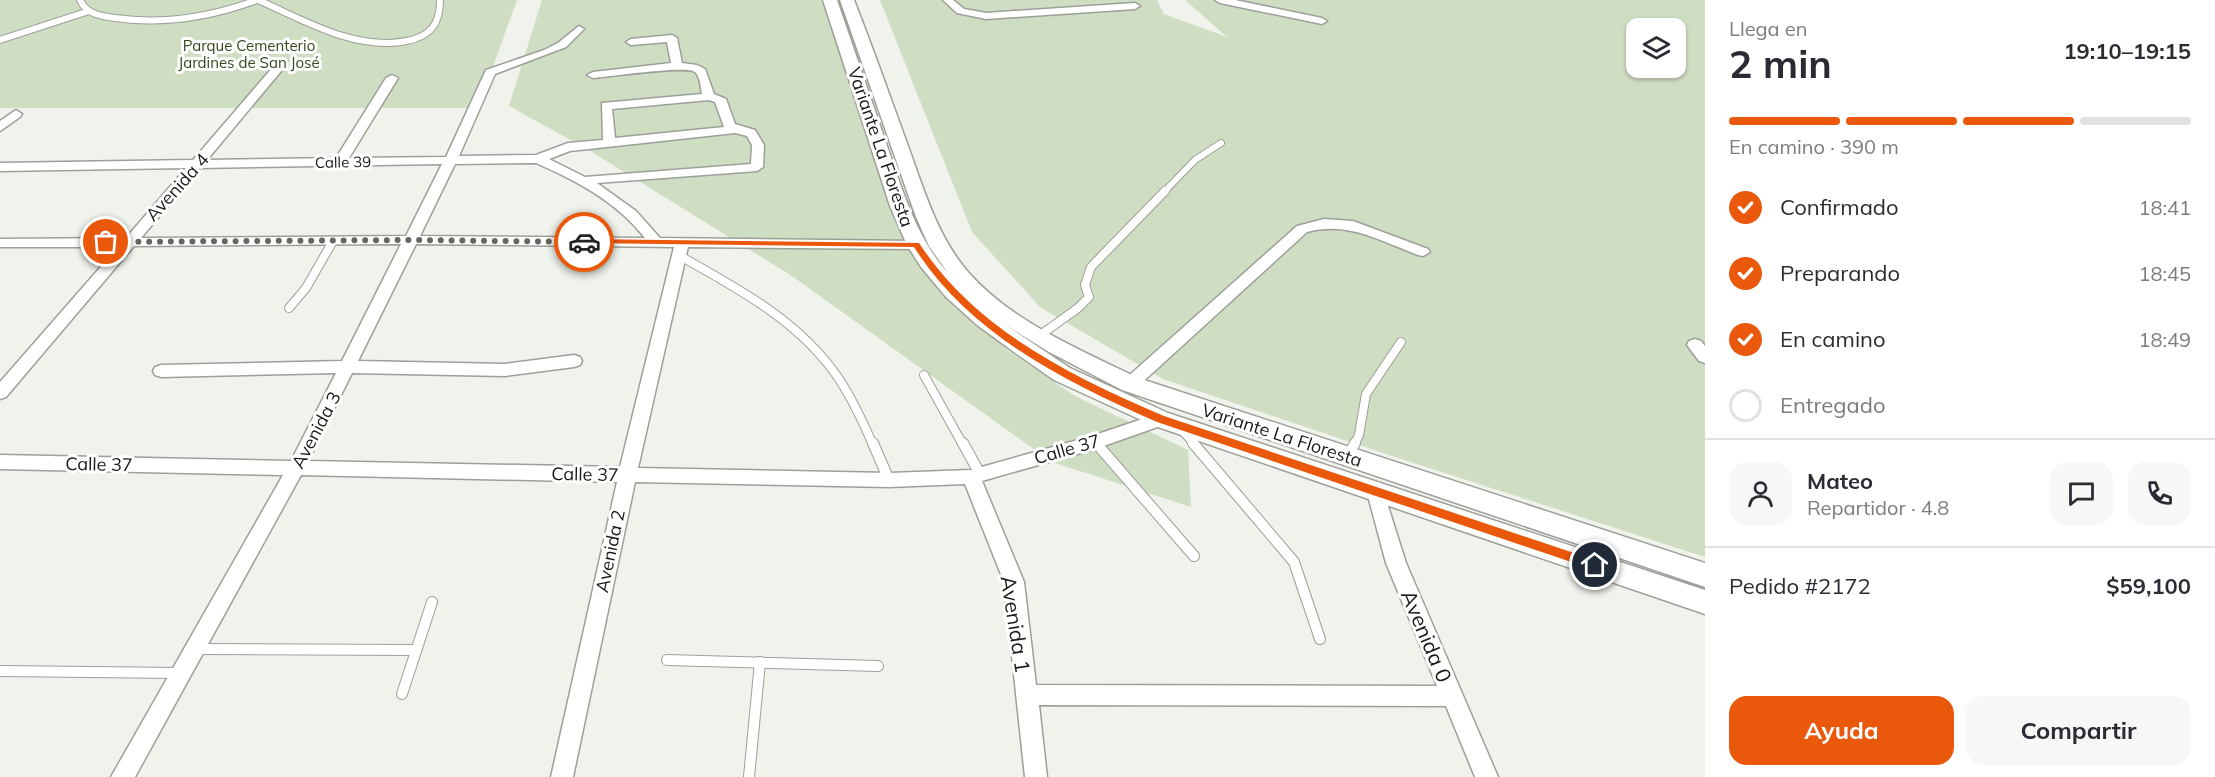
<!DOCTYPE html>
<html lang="es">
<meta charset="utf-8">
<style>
body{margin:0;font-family:Mulish,sans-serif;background:#f7f7f7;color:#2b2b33;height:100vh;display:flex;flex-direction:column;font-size:22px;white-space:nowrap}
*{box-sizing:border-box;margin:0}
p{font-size:20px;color:#7c7c81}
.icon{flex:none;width:33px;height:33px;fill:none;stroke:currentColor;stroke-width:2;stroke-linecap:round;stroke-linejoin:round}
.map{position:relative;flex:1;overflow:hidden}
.panel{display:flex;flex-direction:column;background:#fff;width:510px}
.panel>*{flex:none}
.buttons{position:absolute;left:1626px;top:18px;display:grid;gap:12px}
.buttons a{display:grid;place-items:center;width:60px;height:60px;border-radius:12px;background:#fff;box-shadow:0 2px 4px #0004;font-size:30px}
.pin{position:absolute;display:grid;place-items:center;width:51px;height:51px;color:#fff;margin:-26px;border:3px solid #fff;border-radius:50%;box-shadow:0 2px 6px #0007}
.courier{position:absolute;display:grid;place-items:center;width:60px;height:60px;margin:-30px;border:4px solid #ea580c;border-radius:50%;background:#fff;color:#222;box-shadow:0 2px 8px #0007}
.head em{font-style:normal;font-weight:700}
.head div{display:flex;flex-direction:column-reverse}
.head{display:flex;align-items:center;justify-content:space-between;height:102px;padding:0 24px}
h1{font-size:39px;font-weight:700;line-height:45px}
.bar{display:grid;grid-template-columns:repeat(4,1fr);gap:9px 6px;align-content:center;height:72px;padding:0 24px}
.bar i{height:8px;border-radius:4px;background:#e1e1e2}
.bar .on{background:#ea580c}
.bar p{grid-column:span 4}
.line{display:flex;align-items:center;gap:15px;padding:0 24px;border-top:2px solid #e1e1e2}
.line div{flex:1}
.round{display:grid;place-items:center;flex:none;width:63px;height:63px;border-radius:18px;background:#f7f7f7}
ol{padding:0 24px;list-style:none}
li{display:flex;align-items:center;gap:18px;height:66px}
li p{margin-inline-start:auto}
li .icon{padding:6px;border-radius:50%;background:#ea580c;color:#fff;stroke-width:4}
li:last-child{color:#7c7c81}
li i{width:33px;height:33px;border:3px solid #e1e1e2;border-radius:50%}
.primary-button{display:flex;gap:12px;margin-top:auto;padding:12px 24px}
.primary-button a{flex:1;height:69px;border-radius:18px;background:#ea580c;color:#fff;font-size:24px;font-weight:700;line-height:69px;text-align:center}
.primary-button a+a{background:#f7f7f7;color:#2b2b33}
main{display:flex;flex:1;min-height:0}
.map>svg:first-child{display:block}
</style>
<main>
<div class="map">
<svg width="1705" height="777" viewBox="0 0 1705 777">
<rect width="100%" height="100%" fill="#eff3ec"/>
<!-- green -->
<g fill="#cfddc2" fill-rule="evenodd">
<path d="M0,0H517L478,108H0Z"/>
<path d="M542,0H826L870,133L949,294L1006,349L1075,396L1188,450L1191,507L1052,462L792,276L587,149L509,106Z"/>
<path d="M880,0H1157L1164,14L1227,37L1185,0H1705V557L1386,454L1163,379L1040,307L972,232ZM1636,28H1676V68H1636Z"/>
</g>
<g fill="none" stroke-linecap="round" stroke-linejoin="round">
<!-- service-far2 casing -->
<g stroke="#9ca099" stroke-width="8">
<g id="service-far2">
<path d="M80,0C86,14 101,16 115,18C164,25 211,17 257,0"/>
<path d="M258,0C304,20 354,51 407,41C431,36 440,24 440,0"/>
<path d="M0,40L89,11"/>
<path d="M1164,192L1195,160L1221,143"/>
</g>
</g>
<!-- service-far1 casing -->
<g stroke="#9ca099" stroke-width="10">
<g id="service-far1">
<path d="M680,256C739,289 801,322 839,379C853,400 863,422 873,445"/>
<path d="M289,308L306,288L333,241"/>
<path d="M1039,336L1078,308L1089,297L1085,285L1091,267L1165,191"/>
<path d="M924,375L963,445"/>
<path d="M1182,430L1195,445"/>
<path d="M1095,442L1097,445"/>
<path d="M1354,445L1359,435L1366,394L1401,342"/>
</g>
</g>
<!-- service casing -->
<g stroke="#9ca099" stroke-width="12">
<g id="service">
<path d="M873,443L889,480"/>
<path d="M963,443L980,474"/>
<path d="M1096,443L1194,556"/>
<path d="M1193,443L1294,562L1320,639"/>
<path d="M1348,456L1355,443"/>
<path d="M196,649L416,650"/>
<path d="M667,660L878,666"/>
<path d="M0,671L180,673"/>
<path d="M402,694L432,602"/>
<path d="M749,777L760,662"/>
</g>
</g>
<!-- minor casing -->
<g stroke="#9ca099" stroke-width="3">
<g id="minor">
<path d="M943,0H953L964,9L986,13L1135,3L1140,6L1135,9L986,19L957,13Z"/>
<path d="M1215,0H1235L1322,18L1327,21L1322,24L1220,3Z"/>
<path d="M579,26L584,29L566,47L495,74L459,156L536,155L568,143L603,140L602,103L702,94C701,88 700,76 695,72C686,65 609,77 593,78L587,75L593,72L671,63L667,42L631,45L626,42L631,39L672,35L677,38L682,63L697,65L705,69L714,94L726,99L735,124L755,130L764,145L763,167L757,171L597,183L636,211L660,238L917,241L924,245L917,249L688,247L638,468L889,473L971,470L1092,436L1160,413L1166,414L1169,419L1166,424L1095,449L982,481L1024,582L1036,685L1437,686L1386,563L1367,492L1370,487L1376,485L1382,487L1406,563L1498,777H1475L1446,706L1039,705L1047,777H1025L1004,582L965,484L889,487L635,482L573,777H551L617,482L301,475L135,777H111L283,475L0,469V455L291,461L336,373L161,377L155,375L153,371L155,367L161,365L342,361L401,244L134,246L6,397L0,399V382L118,247H0V239L126,238L186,168L0,171V163L193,160L279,60H287V64L207,160L336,158L386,78L392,75L398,78L349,158L446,157L486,70L544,50L558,43ZM709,100L715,102L724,127L615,138L612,109ZM735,133L747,136L752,145L751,164L585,177L549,159L570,151ZM536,163C577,181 617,202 645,238L420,236L455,164ZM442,164L406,236L141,238L200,168ZM416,244L674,247L620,467L308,461L352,373L505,376L574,367L580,365L582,361L580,357L574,355L505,364L358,361Z"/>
<path d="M16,110L22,114L20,117L0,131V121Z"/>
<path d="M1324,219L1353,221L1428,249L1430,252L1423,256L1418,255C1380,241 1348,221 1307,232L1136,388H1124L1122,384L1124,380L1297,226Z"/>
<path d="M1695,339L1701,341L1705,346V363L1699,361L1687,345L1689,341Z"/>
</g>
</g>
<!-- secondary casing -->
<g stroke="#9ca099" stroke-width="3">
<path id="secondary" d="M823,0H837C853,47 869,93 885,140C901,186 915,236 948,273L929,246L916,217L840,0H854C873,48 890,97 908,146C924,190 937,236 968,272C1012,322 1080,350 1138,378L1705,563V587L1122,390L1049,352L1001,322L1070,368L1168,413L1705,590V614L1152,425L1054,380L1014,352L977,325L946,297L921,267L907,245L890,206Z"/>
</g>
<!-- service-far2 -->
<use href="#service-far2" stroke="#fff" stroke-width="6"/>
<!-- service-far1 -->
<use href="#service-far1" stroke="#fff" stroke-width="8"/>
<!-- service -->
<use href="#service" stroke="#fff" stroke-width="10"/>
<!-- minor -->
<use href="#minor" fill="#fff" fill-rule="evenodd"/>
<!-- secondary -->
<use href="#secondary" fill="#fff" fill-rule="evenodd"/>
</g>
<!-- route -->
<path fill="#ea580c" d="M584,239L919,243C976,330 1071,376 1164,416L1595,560L1601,565L1595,570L1157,422C1065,382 969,334 914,247L581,243V240Z"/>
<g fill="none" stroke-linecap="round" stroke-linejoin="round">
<!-- done -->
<path stroke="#646662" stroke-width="6" stroke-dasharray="0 10.8" d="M106,242L411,240L584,242"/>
</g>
<g text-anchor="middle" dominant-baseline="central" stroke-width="6" stroke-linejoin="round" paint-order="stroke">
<!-- far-park labels -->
<g font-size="15" fill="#34481d" stroke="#fff">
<text x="249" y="45">Parque Cementerio<tspan x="249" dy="17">Jardines de San José</tspan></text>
</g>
<!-- far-street labels -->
<g font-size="15" fill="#191a18" stroke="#fff">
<text transform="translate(343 162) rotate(-1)">Calle 39</text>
</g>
<!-- street labels -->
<g font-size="18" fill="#191a18" stroke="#fff">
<text transform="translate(881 147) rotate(71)">Variante La Floresta</text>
<text transform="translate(177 187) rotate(-48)">Avenida 4</text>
<text transform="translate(316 430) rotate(-62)">Avenida 3</text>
<text transform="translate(1282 435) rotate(18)">Variante La Floresta</text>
<text transform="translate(1067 449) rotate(-16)">Calle 37</text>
<text transform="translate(99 464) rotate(1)">Calle 37</text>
<text transform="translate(585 474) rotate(1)">Calle 37</text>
<text transform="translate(610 551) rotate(-78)">Avenida 2</text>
</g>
<!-- near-street labels -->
<g font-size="21" fill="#191a18" stroke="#fff">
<text transform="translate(1016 624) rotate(81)">Avenida 1</text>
<text transform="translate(1427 636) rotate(67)">Avenida 0</text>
</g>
</g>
</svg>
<div class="buttons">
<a><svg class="icon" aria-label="layers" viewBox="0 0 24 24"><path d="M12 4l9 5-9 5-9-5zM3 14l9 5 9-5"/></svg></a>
</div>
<div class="pin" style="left:106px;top:242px;background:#ea580c"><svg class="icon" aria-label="bag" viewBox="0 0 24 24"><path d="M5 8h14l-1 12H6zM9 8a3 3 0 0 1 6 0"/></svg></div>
<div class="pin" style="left:1595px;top:565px;background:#1f2937"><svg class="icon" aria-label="home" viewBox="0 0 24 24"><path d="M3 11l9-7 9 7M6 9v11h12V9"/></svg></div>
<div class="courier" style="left:584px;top:242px"><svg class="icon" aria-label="car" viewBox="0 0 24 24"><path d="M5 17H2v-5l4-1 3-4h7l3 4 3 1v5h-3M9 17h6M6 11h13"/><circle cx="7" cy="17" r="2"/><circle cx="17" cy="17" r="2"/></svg></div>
</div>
<section class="panel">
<div class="head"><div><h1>2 min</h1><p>Llega en</p></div><em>19:10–19:15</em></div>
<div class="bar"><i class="on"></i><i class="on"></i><i class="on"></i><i></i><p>En camino · 390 m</p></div>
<ol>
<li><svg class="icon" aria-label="check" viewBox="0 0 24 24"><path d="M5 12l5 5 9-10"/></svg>Confirmado<p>18:41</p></li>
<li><svg class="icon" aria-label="check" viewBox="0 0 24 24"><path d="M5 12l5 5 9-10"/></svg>Preparando<p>18:45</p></li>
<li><svg class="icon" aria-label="check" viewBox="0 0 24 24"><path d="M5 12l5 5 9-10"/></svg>En camino<p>18:49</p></li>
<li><i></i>Entregado</li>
</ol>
<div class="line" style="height:108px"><a class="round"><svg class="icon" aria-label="person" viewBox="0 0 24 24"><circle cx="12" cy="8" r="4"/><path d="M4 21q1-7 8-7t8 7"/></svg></a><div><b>Mateo</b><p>Repartidor · 4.8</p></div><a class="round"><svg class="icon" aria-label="chat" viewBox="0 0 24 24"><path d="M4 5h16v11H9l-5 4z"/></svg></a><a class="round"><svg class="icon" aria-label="phone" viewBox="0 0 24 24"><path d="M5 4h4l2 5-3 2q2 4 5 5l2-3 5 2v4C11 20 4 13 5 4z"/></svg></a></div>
<div class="line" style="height:78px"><div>Pedido #2172</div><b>$59,100</b></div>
<div class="primary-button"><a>Ayuda</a><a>Compartir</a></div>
</section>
</main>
